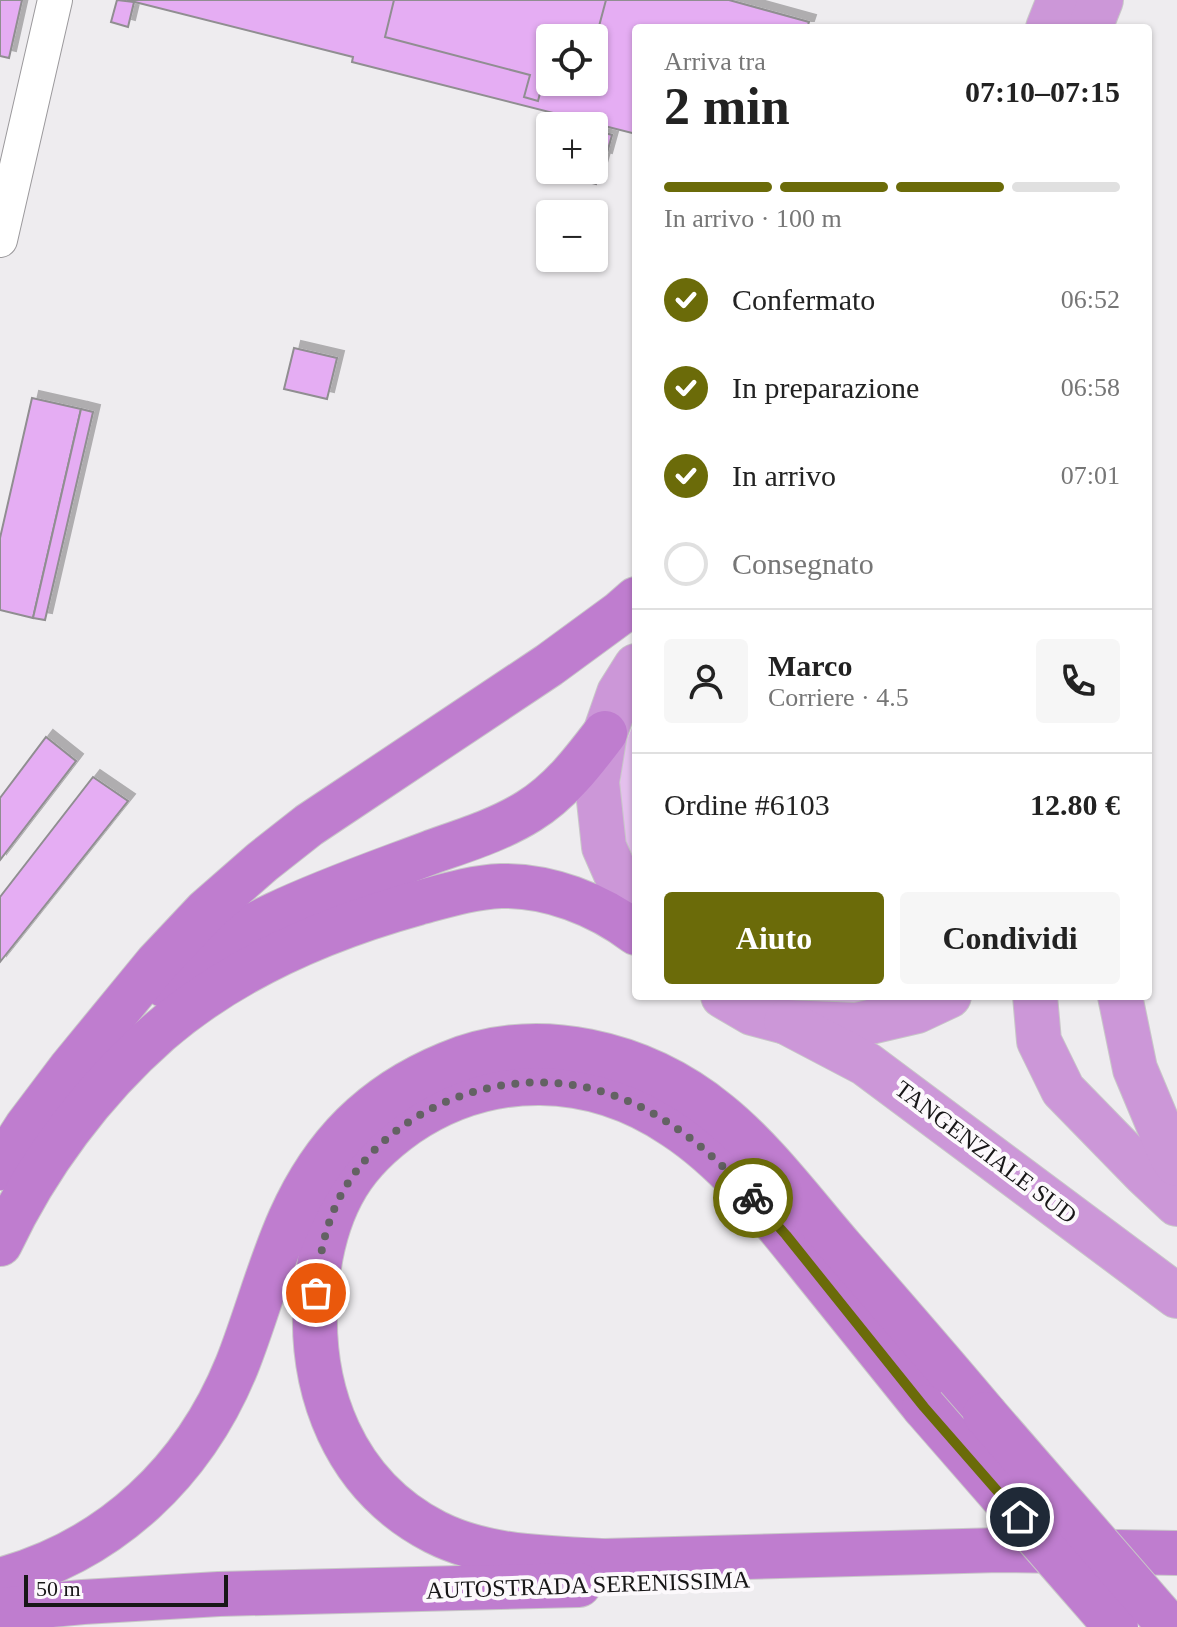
<!DOCTYPE html>
<html lang="it">
<meta charset="utf-8">
<style>
body{margin:0;font-family:"Times New Roman",serif;background:#f6f6f6;color:#222;height:100vh;display:flex;flex-direction:column;font-size:30px;white-space:nowrap}
*{box-sizing:border-box;margin:0}
p{font-size:26px;color:#767676}
.icon{flex:none;width:44px;height:44px;fill:none;stroke:currentColor;stroke-width:2;stroke-linecap:round;stroke-linejoin:round}
.map{position:relative;flex:1;overflow:hidden}
.panel{position:absolute;left:632px;top:24px;width:520px;height:976px;display:flex;flex-direction:column;background:#fff;border-radius:8px;box-shadow:0 2px 6px #0004}
.panel>*{flex:none}
.tools{position:absolute;left:536px;top:24px;display:grid;gap:16px}
.tools a{display:grid;place-items:center;width:72px;height:72px;border-radius:8px;background:#fff;box-shadow:0 2px 6px #0004;font-size:40px}
.scale{position:absolute;left:24px;bottom:20px;width:204px;box-sizing:border-box;padding-left:8px;border:4px solid #181718;border-top:0;font-size:22px;line-height:28px;white-space:nowrap;color:#181718;-webkit-text-stroke:6px #fcf9fc;paint-order:stroke}
.pin{position:absolute;display:grid;place-items:center;width:68px;height:68px;color:#fff;margin:-34px;border:4px solid #fff;border-radius:50%;box-shadow:0 2px 8px #0007}
.courier{position:absolute;display:grid;place-items:center;width:80px;height:80px;margin:-40px;border:6px solid #6b6b09;border-radius:50%;background:#fff;color:#222;box-shadow:0 2px 10px #0007}
.summary em{font-style:normal;font-weight:800}
.summary div{display:flex;flex-direction:column-reverse}
.summary{display:flex;align-items:center;justify-content:space-between;height:136px;padding:0 32px}
h1{font-size:52px;font-weight:800;line-height:60px}
.bar{display:grid;grid-template-columns:repeat(4,1fr);gap:12px 8px;align-content:center;height:96px;padding:0 32px}
.bar i{height:10px;border-radius:6px;background:#e0e0e0}
.bar .on{background:#6b6b09}
.bar p{grid-column:span 4}
.line{display:flex;align-items:center;gap:20px;padding:0 32px;border-top:2px solid #e0e0e0}
.line div{flex:1}
.round{display:grid;place-items:center;flex:none;width:84px;height:84px;border-radius:8px;background:#f6f6f6}
ol{padding:0 32px;list-style:none}
li{display:flex;align-items:center;gap:24px;height:88px}
li p{margin-inline-start:auto}
li .icon{padding:8px;border-radius:50%;background:#6b6b09;color:#fff;stroke-width:4}
li:last-child{color:#767676}
li i{width:44px;height:44px;border:4px solid #e0e0e0;border-radius:50%}
.action{display:flex;gap:16px;margin-top:auto;padding:16px 32px}
.action a{flex:1;height:92px;border-radius:8px;background:#6b6b09;color:#fff;font-size:32px;font-weight:800;line-height:92px;text-align:center}
.action a+a{background:#f6f6f6;color:#222}
.map>svg:first-child{display:block}
</style>
<div class="map">
<svg width="1177" height="1627" viewBox="0 0 1177 1627">
<defs>
<filter id="shadow"><feDropShadow dx="7" dy="-7" stdDeviation="0" flood-color="#0004"/></filter>
</defs>
<rect width="100%" height="100%" fill="#eeecef"/>
<!-- green -->
<g fill="#e4c0ed">
<path d="M636,718V883L617,811L624,747Z"/>
<path d="M757,996H903L833,1010Z"/>
</g>
<!-- building -->
<g fill="#e5adf3" stroke="#908e91" stroke-width="2" fill-rule="evenodd" filter="url(#shadow)">
<path d="M0,0H22L9,58L0,56Z"/>
<path d="M117,0L134,2L128,27L111,22Z"/>
<path d="M127,0H729L809,22L807,28H636V134L352,62L353,57ZM550,38H594V82H550Z"/>
<path d="M394,0H606L594,45V38H550V80L544,78L538,101L524,97L530,75L385,37Z"/>
<path d="M580,119L601,125L599,131L612,135L605,160L594,157V126H564L565,122L578,125Z"/>
<path d="M594,157L603,159L596,184L554,173V170H594Z"/>
<path d="M294,348L337,358L327,399L284,389Z"/>
<path d="M32,398L81,409L33,618L0,610V538Z"/>
<path d="M81,409L93,412L45,620L33,618Z"/>
<path d="M46,737L76,761L0,860V798Z"/>
<path d="M93,777L128,801L0,962V897Z"/>
</g>
<g fill="none" stroke-linecap="round" stroke-linejoin="round">
<!-- tertiary casing -->
<g stroke="#9b999c" stroke-width="36">
<path id="tertiary" d="M0,240L55,0"/>
</g>
<!-- trunk casing -->
<g stroke="#c8c7c8" stroke-width="46">
<g id="trunk">
<path d="M1048,28L1059,0"/>
<path d="M1090,28L1101,0"/>
<path d="M636,666L619,693L605,733L597,782L604,847L636,920"/>
<path d="M723,996L752,1013L786,1022L857,1025L917,1011L949,996"/>
<path d="M1035,996L1039,1041L1063,1090L1144,1173L1177,1204"/>
<path d="M1120,996L1135,1069L1171,1155L1177,1164"/>
<path d="M786,1022L866,1064L1177,1296"/>
</g>
</g>
<!-- motorway casing -->
<g stroke="#c8c7c8" stroke-width="46">
<g id="motorway">
<path d="M164,985C240,919 336,888 429,853C462,841 499,830 529,811C560,792 583,762 605,733"/>
<path d="M0,1168L27,1126L70,1069L157,963L206,911L262,862L309,825L549,665L620,613L636,599"/>
<path d="M0,1244C37,1165 93,1090 159,1032C233,968 324,929 418,903C444,896 473,887 501,886C548,885 598,904 636,933"/>
<path d="M924,1407C887,1361 849,1314 812,1268C771,1217 729,1162 674,1126C591,1070 490,1068 407,1124C383,1141 362,1160 347,1185C327,1218 319,1255 316,1292C308,1390 344,1485 435,1532C486,1558 547,1558 604,1561L1000,1550L1177,1553"/>
<path d="M0,1580C111,1550 194,1471 237,1365C256,1317 269,1266 290,1219C323,1145 372,1095 447,1064C537,1026 643,1052 718,1113C763,1149 804,1204 842,1248C890,1303 938,1358 985,1414"/>
<path d="M0,1610L83,1602L219,1594L579,1585"/>
</g>
</g>
<!-- tertiary -->
<use href="#tertiary" stroke="#fff" stroke-width="34"/>
<!-- trunk -->
<use href="#trunk" stroke="#cc97d8" stroke-width="44"/>
<!-- motorway -->
<use href="#motorway" stroke="#bf7dcf" stroke-width="44"/>
<!-- motorway-bridge casing -->
<g stroke="#c8c7c8" stroke-width="46" stroke-linecap="butt">
<g id="motorway-bridge">
<path d="M924,1407L1116,1627"/>
<path d="M985,1414L1170,1627"/>
</g>
</g>
<!-- motorway-bridge -->
<use href="#motorway-bridge" stroke="#bf7dcf" stroke-width="44"/>
</g>
<g fill="none" stroke-linecap="round" stroke-linejoin="round">
<!-- done -->
<path stroke="#636263" stroke-width="8" stroke-dasharray="0 14.4" d="M316,1293C319,1254 327,1215 348,1183C400,1102 509,1064 600,1091C662,1109 711,1151 753,1198"/>
<!-- route -->
<path stroke="#6b6b09" stroke-width="10" d="M753,1198L786,1235L924,1407L1020,1517"/>
</g>
<g text-anchor="middle" dominant-baseline="central" stroke-width="8" stroke-linejoin="round" paint-order="stroke">
<!-- street labels -->
<g font-size="24" fill="#181718" stroke="#fcf9fc">
<text transform="translate(986 1152) rotate(37)">TANGENZIALE SUD</text>
<text transform="translate(588 1585) rotate(-2)">AUTOSTRADA SERENISSIMA</text>
</g>
</g>
</svg>
<div class="tools">
<a><svg class="icon" aria-label="locate" viewBox="0 0 24 24"><circle cx="12" cy="12" r="6"/><path d="M12 2v4M12 18v4M2 12h4M18 12h4"/></svg></a>
<a>+</a>
<a>−</a>
</div>
<div class="scale">50 m</div>
<div class="pin" style="left:316px;top:1293px;background:#ea580c"><svg class="icon" aria-label="bag" viewBox="0 0 24 24"><path d="M5 8h14l-1 12H6zM9 8a3 3 0 0 1 6 0"/></svg></div>
<div class="pin" style="left:1020px;top:1517px;background:#1f2937"><svg class="icon" aria-label="home" viewBox="0 0 24 24"><path d="M3 11l9-7 9 7M6 9v11h12V9"/></svg></div>
<div class="courier" style="left:753px;top:1198px"><svg class="icon" aria-label="bike" viewBox="0 0 24 24"><circle cx="6" cy="16" r="4"/><circle cx="18" cy="16" r="4"/><path d="M6 16l4-8h5l3 8M10 8l3 8H6M13 5h3"/></svg></div>
<section class="panel">
<div class="summary"><div><h1>2 min</h1><p>Arriva tra</p></div><em>07:10–07:15</em></div>
<div class="bar"><i class="on"></i><i class="on"></i><i class="on"></i><i></i><p>In arrivo · 100 m</p></div>
<ol>
<li><svg class="icon" aria-label="check" viewBox="0 0 24 24"><path d="M5 12l5 5 9-10"/></svg>Confermato<p>06:52</p></li>
<li><svg class="icon" aria-label="check" viewBox="0 0 24 24"><path d="M5 12l5 5 9-10"/></svg>In preparazione<p>06:58</p></li>
<li><svg class="icon" aria-label="check" viewBox="0 0 24 24"><path d="M5 12l5 5 9-10"/></svg>In arrivo<p>07:01</p></li>
<li><i></i>Consegnato</li>
</ol>
<div class="line" style="height:144px"><a class="round"><svg class="icon" aria-label="person" viewBox="0 0 24 24"><circle cx="12" cy="8" r="4"/><path d="M4 21q1-7 8-7t8 7"/></svg></a><div><b>Marco</b><p>Corriere · 4.5</p></div><a class="round"><svg class="icon" aria-label="phone" viewBox="0 0 24 24"><path d="M5 4h4l2 5-3 2q2 4 5 5l2-3 5 2v4C11 20 4 13 5 4z"/></svg></a></div>
<div class="line" style="height:104px"><div>Ordine #6103</div><b>12.80 €</b></div>
<div class="action"><a>Aiuto</a><a>Condividi</a></div>
</section>
</div>
